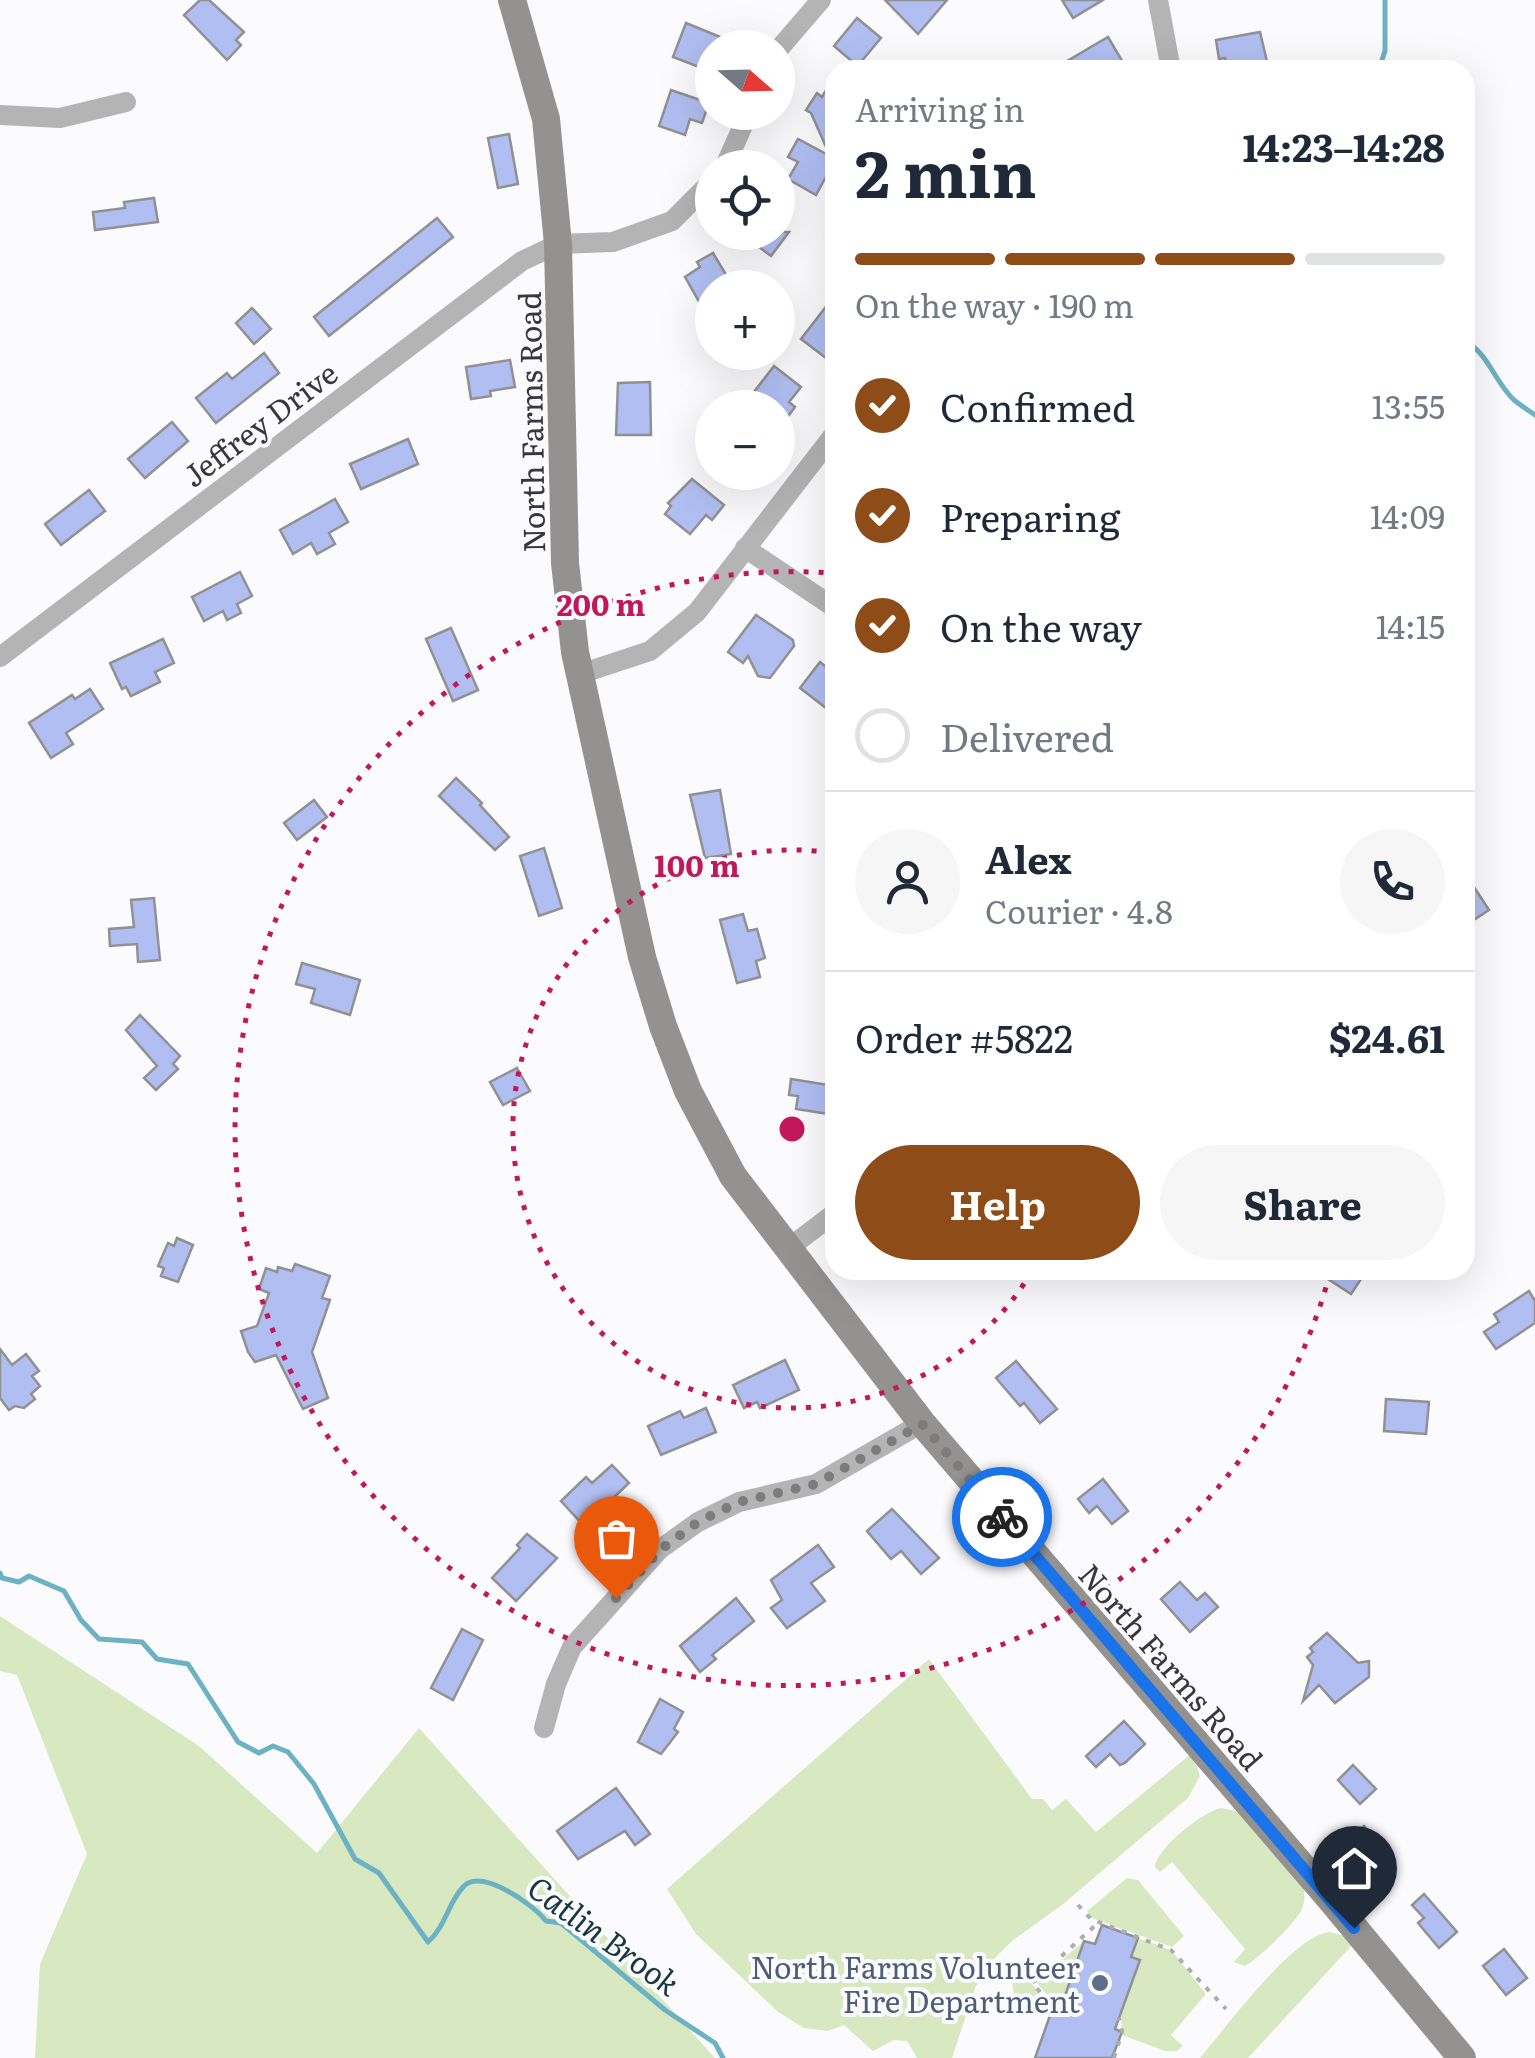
<!DOCTYPE html>
<meta charset="utf-8">
<style>
body{margin:0;font-family:Literata,serif;background:#f6f6f7;color:#1f2937;height:100vh;display:flex;flex-direction:column;font-size:38px;white-space:nowrap}
*{box-sizing:border-box;margin:0}
p{font-size:32px;color:#747a83}
.icon{flex:none;width:55px;height:55px;fill:none;stroke:currentColor;stroke-width:2;stroke-linecap:round;stroke-linejoin:round}
.map{position:relative;flex:1;overflow:hidden}
.sheet{position:absolute;left:825px;top:60px;width:650px;height:1220px;display:flex;flex-direction:column;background:#fff;border-radius:30px;box-shadow:0 10px 40px #0002}
.sheet>*{flex:none}
.needle{width:65px;rotate:110deg}
.tools{position:absolute;left:695px;top:30px;display:grid;gap:20px}
.tools a{display:grid;place-items:center;width:100px;height:100px;border-radius:50%;background:#fff;box-shadow:0 10px 40px #0002;font-size:50px}
.pin{position:absolute;display:grid;place-items:center;width:85px;height:85px;color:#fff;margin:-102px -42px;border-radius:50% 50% 50% 0;rotate:-45deg;box-shadow:0 0 10px #0007}
.pin .icon{rotate:45deg}
.courier{position:absolute;display:grid;place-items:center;width:100px;height:100px;margin:-50px;border:8px solid #1a73e8;border-radius:50%;background:#fff;color:#222;box-shadow:0 2px 12px #0007}
.summary em{font-style:normal;font-weight:700}
.summary div{display:flex;flex-direction:column-reverse}
.summary{display:flex;align-items:center;justify-content:space-between;height:170px;padding:0 30px}
h1{font-size:65px;font-weight:700;line-height:75px}
.bar{display:grid;grid-template-columns:repeat(4,1fr);gap:15px 10px;align-content:center;height:120px;padding:0 30px}
.bar i{height:12px;border-radius:8px;background:#e0e1e3}
.bar .selected{background:#8d4c18}
.bar p{grid-column:span 4}
.line{display:flex;align-items:center;gap:25px;padding:0 30px;border-top:2px solid #e0e1e3}
.line div{flex:1}
.round{display:grid;place-items:center;flex:none;width:105px;height:105px;border-radius:52px;background:#f6f6f7}
ol{padding:0 30px;list-style:none}
li{display:flex;align-items:center;gap:30px;height:110px}
li p{margin-inline-start:auto}
li .icon{padding:10px;border-radius:50%;background:#8d4c18;color:#fff;stroke-width:4}
li:last-child{color:#747a83}
li i{width:55px;height:55px;border:5px solid #e0e1e3;border-radius:50%}
.action{display:flex;gap:20px;margin-top:auto;padding:20px 30px}
.action a{flex:1;height:115px;border-radius:60px;background:#8d4c18;color:#fff;font-size:40px;font-weight:700;line-height:115px;text-align:center}
.action a+a{background:#f6f6f7;color:#1f2937}
.map>svg:first-child{display:block}
</style>
<div class="map">
<svg width="1535" height="2058" viewBox="0 0 1535 2058">
<rect width="100%" height="100%" fill="#fbfbfd"/>
<!-- green -->
<g fill="#d8e9c2">
<path d="M0,1616L199,1746L317,1853L419,1728L715,2058H35L40,1964L87,1854L17,1675L0,1671Z"/>
<path d="M929,1659L1032,1799H1043L1052,1810L1066,1799L1096,1832L1192,1753L1200,1776L1188,1798L1062,1905L1012,1941L989,1964L975,1988L952,2058H917L907,2041L894,2040L873,2051L844,2025L828,2031L804,2028L778,2012L696,1934L667,1889Z"/>
<path d="M1221,1808L1241,1812L1303,1885C1305,1894 1305,1901 1302,1909C1297,1922 1257,1960 1245,1966L1234,1962L1245,1949L1172,1862L1160,1872L1155,1867C1156,1849 1202,1812 1221,1808Z"/>
<path d="M1127,1878L1138,1880L1184,1936L1172,1947L1092,1918L1087,1911Z"/>
<path d="M1330,1932L1344,1936L1353,1944L1248,2058H1200C1225,2029 1294,1934 1330,1932Z"/>
<path d="M1138,1938L1171,1950L1206,1994L1171,2035L1183,2046L1177,2051H1165L1122,2035L1121,2014L1140,1961L1131,1957Z"/>
<path d="M1084,1941L1061,2006L1055,2004L1036,1982Z"/>
<path d="M1020,1969L1049,2005L1048,2008L1014,1994L1011,1978Z"/>
</g>
<g fill="none" stroke-linecap="round" stroke-linejoin="round">
<!-- stream -->
<g stroke="#6cb1c4" stroke-width="5">
<path d="M1345,70L1380,66L1385,51V0"/>
<path d="M1465,341C1489,354 1494,381 1514,400C1520,405 1528,410 1535,415"/>
<path d="M0,1573L2,1578L19,1582L29,1576L64,1591L81,1620L99,1639L142,1642L157,1659L188,1664L238,1742L259,1753L273,1746L288,1752L314,1784L355,1859L379,1873L428,1942C446,1926 448,1903 463,1887C481,1867 534,1905 546,1921L561,1923L665,2010L715,2043L723,2058"/>
</g>
</g>
<!-- building -->
<g fill="#b0bef1" stroke="#919193" stroke-width="2.5">
<path d="M200,0H209L244,32L236,40L241,45L227,60L184,15Z"/>
<path d="M885,0H947L918,34Z"/>
<path d="M1062,0H1103L1073,18Z"/>
<path d="M857,18L881,38L860,63H854L834,46Z"/>
<path d="M686,23L745,47V48H712V72L673,57Z"/>
<path d="M1260,32L1269,70H1227L1225,58L1219,59L1216,40Z"/>
<path d="M1108,37L1124,64L1114,70H1052Z"/>
<path d="M835,75V168L833,164L816,195L788,179L798,162L788,157L798,139L830,156L811,113L806,110L817,93L822,97Z"/>
<path d="M671,90L709,103L702,123L690,119L685,135L659,126Z"/>
<path d="M509,134L518,184L498,188L488,138Z"/>
<path d="M154,198L158,222L95,230L93,212L125,208L124,202Z"/>
<path d="M437,218L453,237L329,336L314,317Z"/>
<path d="M739,232H789L771,256Z"/>
<path d="M713,253L734,288H712V301L702,307L685,277L700,267L697,262Z"/>
<path d="M835,295V365L801,339Z"/>
<path d="M252,308L271,329L254,344L236,323Z"/>
<path d="M264,353L279,373L216,423L196,398L227,373L232,379Z"/>
<path d="M510,360L515,387L490,391L491,396L471,399L466,367Z"/>
<path d="M774,366L801,387L789,402L795,407L778,430V408H764L750,397Z"/>
<path d="M650,382L651,435H616L618,383Z"/>
<path d="M172,422L188,441L145,478L128,459Z"/>
<path d="M408,439L418,464L361,489L350,464Z"/>
<path d="M692,479L724,505L712,520L706,515L690,534L665,514L671,506L668,503Z"/>
<path d="M89,490L105,511L61,545L45,524Z"/>
<path d="M335,499L348,522L329,533L335,544L317,554L311,543L293,554L280,530Z"/>
<path d="M240,572L252,596L237,604L241,613L227,620L223,611L204,621L192,597Z"/>
<path d="M756,615L793,640L794,646L770,678L758,676L748,656L743,663L728,652Z"/>
<path d="M451,628L478,690L453,701L426,639Z"/>
<path d="M163,639L174,663L155,672L160,682L131,696L126,687L122,689L110,663Z"/>
<path d="M820,662L835,674V715L800,688Z"/>
<path d="M90,689L103,709L66,733L73,744L51,758L29,723L72,695L75,699Z"/>
<path d="M456,778L482,803L480,805L509,837L495,850L439,796Z"/>
<path d="M720,790L731,854L705,858L690,795Z"/>
<path d="M314,800L327,817L297,840L284,823Z"/>
<path d="M544,848L562,908L539,916L520,856Z"/>
<path d="M1474,887L1489,910L1465,926V893Z"/>
<path d="M154,898L160,960L138,962L137,944L110,946L109,929L134,927L131,900Z"/>
<path d="M743,914L748,931L757,929L765,958L756,961L760,977L737,983L720,920Z"/>
<path d="M302,963L360,980L350,1015L311,1003L315,989L296,984Z"/>
<path d="M140,1015L180,1056L173,1064L178,1069L156,1090L144,1078L157,1066L126,1030Z"/>
<path d="M517,1068L530,1091L503,1105L490,1082Z"/>
<path d="M791,1079L835,1086V1115L796,1109L798,1096L789,1095Z"/>
<path d="M177,1238L193,1245L178,1282L161,1276L164,1268L158,1266L168,1243L174,1246Z"/>
<path d="M295,1264L330,1276L322,1298L330,1300L312,1352L328,1398L303,1409L276,1355L255,1362L248,1352L241,1331L257,1326L269,1293L259,1289L266,1268L277,1272L278,1267L292,1271Z"/>
<path d="M1314,1270H1367L1351,1294Z"/>
<path d="M1529,1291L1535,1301V1323L1496,1349L1484,1332L1499,1322L1494,1314Z"/>
<path d="M0,1349L12,1365L26,1354L39,1371L32,1376L40,1386L31,1394L35,1399L24,1408L15,1406L9,1410L0,1398Z"/>
<path d="M785,1360L799,1390L760,1408L757,1402L744,1408L733,1385Z"/>
<path d="M1016,1361L1057,1409L1040,1423L1024,1403L1020,1406L996,1378Z"/>
<path d="M1386,1399L1429,1402L1426,1434L1384,1431Z"/>
<path d="M706,1408L716,1432L661,1455L648,1426L680,1411L684,1418Z"/>
<path d="M612,1465L629,1483L584,1526L561,1501L586,1477L592,1483Z"/>
<path d="M1103,1479L1128,1511L1112,1524L1097,1506L1089,1513L1078,1499Z"/>
<path d="M892,1509L939,1558L921,1574L901,1551L891,1559L867,1531Z"/>
<path d="M527,1534L557,1558L516,1601L492,1578L520,1548L517,1545Z"/>
<path d="M818,1545L834,1567L811,1583L825,1601L787,1628L771,1608L782,1600L771,1580Z"/>
<path d="M1180,1582L1197,1600L1205,1593L1218,1607L1190,1632L1161,1599Z"/>
<path d="M736,1598L754,1621L712,1655L716,1659L700,1672L680,1646Z"/>
<path d="M462,1629L483,1640L453,1700L431,1688Z"/>
<path d="M1327,1633L1358,1663L1369,1661V1677L1335,1703L1319,1685L1303,1701L1313,1665L1307,1657L1313,1652L1310,1648Z"/>
<path d="M660,1699L683,1712L674,1729L678,1732L661,1754L638,1742Z"/>
<path d="M1124,1721L1145,1744L1125,1763L1120,1765L1110,1754L1096,1767L1086,1756Z"/>
<path d="M1353,1765L1376,1789L1360,1804L1338,1780Z"/>
<path d="M616,1788L650,1834L635,1845L625,1831L578,1859L557,1831Z"/>
<path d="M1364,1826L1386,1850L1371,1864L1352,1845L1355,1842L1351,1838Z"/>
<path d="M1424,1894L1457,1932L1439,1948L1418,1923L1424,1918L1412,1905Z"/>
<path d="M1102,1925L1138,1938L1131,1957L1140,1960L1115,2029L1122,2032L1112,2058H1035L1053,2007L1060,2010L1084,1941L1095,1944Z"/>
<path d="M1504,1949L1527,1978L1506,1995L1483,1966Z"/>
</g>
<g fill="none" stroke-linecap="round" stroke-linejoin="round">
<!-- path -->
<g stroke="#adadaf" stroke-width="4" stroke-dasharray="5 8" stroke-linecap="butt">
<path d="M1078,1905L1091,1919L1171,1950L1226,2009"/>
<path d="M1060,2008L1051,2004L1032,1983L1099,1922"/>
<path d="M1114,2058L1122,2032L1119,2018"/>
</g>
<!-- minor -->
<g stroke="#b5b4b4" stroke-width="20">
<path d="M1158,0L1171,70"/>
<path d="M778,50L821,0"/>
<path d="M0,115L60,118L126,102"/>
<path d="M724,168L749,112"/>
<path d="M745,548L835,608"/>
<path d="M0,657L522,261L558,244L613,242L672,221L712,181"/>
<path d="M580,674L650,651L697,612L835,433"/>
<path d="M786,1250L835,1213"/>
<path d="M544,1728L556,1684L572,1647L659,1550L698,1522L739,1502L816,1484L922,1423"/>
</g>
<!-- secondary -->
<path stroke="#939291" stroke-width="28" d="M512,0L546,119L558,244L565,563L575,652L642,957L663,1026L688,1091L733,1176L922,1423L1332,1901L1462,2058"/>
</g>
<g fill="none" stroke-linecap="round" stroke-linejoin="round">
<!-- done -->
<path stroke="#7c7c7e" stroke-width="10" stroke-dasharray="0 18" d="M616,1598L660,1550L698,1522L739,1502L816,1484L922,1424L1002,1517"/>
<!-- route -->
<path stroke="#1a73e8" stroke-width="12" d="M1002,1517L1354,1928"/>
</g>
<!-- distance rings -->
<g fill="none" stroke="#c2185b" stroke-width="5" stroke-dasharray="5 10">
<path d="M1032 1271A279 279 0 1 1 833 853"/>
<path d="M1330 1273A557 557 0 1 1 831 573"/>
</g>
<!-- markers -->
<circle fill="#5c6f8a" stroke="#fbfbfd" stroke-width="4" cx="1100" cy="1983" r="10"/>
<g text-anchor="middle" dominant-baseline="central" stroke-width="8" stroke-linejoin="round" paint-order="stroke">
<!-- street labels -->
<g font-size="30" fill="#383839" stroke="#fbfbfd">
<text transform="translate(530 422) rotate(-91)">North Farms Road</text>
<text transform="translate(259 423) rotate(-37)">Jeffrey Drive</text>
<text transform="translate(1172 1666) rotate(49)">North Farms Road</text>
</g>
<!-- service labels -->
<g font-size="30" fill="#4e5e75" stroke="#fbfbfd" text-anchor="end">
<text x="1080" y="1966">North Farms Volunteer<tspan x="1080" dy="34">Fire Department</tspan></text>
</g>
<!-- water labels -->
<g font-size="32" font-style="italic" fill="#173841" stroke="#fbfbfd">
<text transform="translate(605 1934) rotate(36)">Catlin Brook</text>
</g>
</g>
<circle cx="792" cy="1129" r="15" fill="#c2185b" stroke="#fbfbfd" stroke-width="5"/>
<g font-size="30" text-anchor="middle" font-weight="bold" fill="#c2185b" stroke="#fbfbfd" stroke-width="8" stroke-linejoin="round" paint-order="stroke">
<text x="601" y="616">200 m</text>
<text x="697" y="877">100 m</text>
</g>
</svg>
<div class="tools">
<a><svg class="needle" viewBox="-14 -14 28 28"><path d="M0-13l5 13h-10z" fill="#e53935"/><path d="M0 13l5-13h-10z" fill="#747a83"/></svg></a>
<a><svg class="icon" aria-label="locate" viewBox="0 0 24 24"><circle cx="12" cy="12" r="6"/><path d="M12 2v4M12 18v4M2 12h4M18 12h4"/></svg></a>
<a>+</a>
<a>−</a>
</div>
<div class="pin" style="left:616px;top:1598px;background:#ea580c"><svg class="icon" aria-label="bag" viewBox="0 0 24 24"><path d="M5 8h14l-1 12H6zM9 8a3 3 0 0 1 6 0"/></svg></div>
<div class="pin" style="left:1354px;top:1928px;background:#1f2937"><svg class="icon" aria-label="home" viewBox="0 0 24 24"><path d="M3 11l9-7 9 7M6 9v11h12V9"/></svg></div>
<div class="courier" style="left:1002px;top:1517px"><svg class="icon" aria-label="bike" viewBox="0 0 24 24"><circle cx="6" cy="16" r="4"/><circle cx="18" cy="16" r="4"/><path d="M6 16l4-8h5l3 8M10 8l3 8H6M13 5h3"/></svg></div>
<section class="sheet">
<div class="summary"><div><h1>2 min</h1><p>Arriving in</p></div><em>14:23–14:28</em></div>
<div class="bar"><i class="selected"></i><i class="selected"></i><i class="selected"></i><i></i><p>On the way · 190 m</p></div>
<ol>
<li><svg class="icon" aria-label="check" viewBox="0 0 24 24"><path d="M5 12l5 5 9-10"/></svg>Confirmed<p>13:55</p></li>
<li><svg class="icon" aria-label="check" viewBox="0 0 24 24"><path d="M5 12l5 5 9-10"/></svg>Preparing<p>14:09</p></li>
<li><svg class="icon" aria-label="check" viewBox="0 0 24 24"><path d="M5 12l5 5 9-10"/></svg>On the way<p>14:15</p></li>
<li><i></i>Delivered</li>
</ol>
<div class="line" style="height:180px"><a class="round"><svg class="icon" aria-label="person" viewBox="0 0 24 24"><circle cx="12" cy="8" r="4"/><path d="M4 21q1-7 8-7t8 7"/></svg></a><div><b>Alex</b><p>Courier · 4.8</p></div><a class="round"><svg class="icon" aria-label="phone" viewBox="0 0 24 24"><path d="M5 4h4l2 5-3 2q2 4 5 5l2-3 5 2v4C11 20 4 13 5 4z"/></svg></a></div>
<div class="line" style="height:130px"><div>Order #5822</div><b>$24.61</b></div>
<div class="action"><a>Help</a><a>Share</a></div>
</section>
</div>
